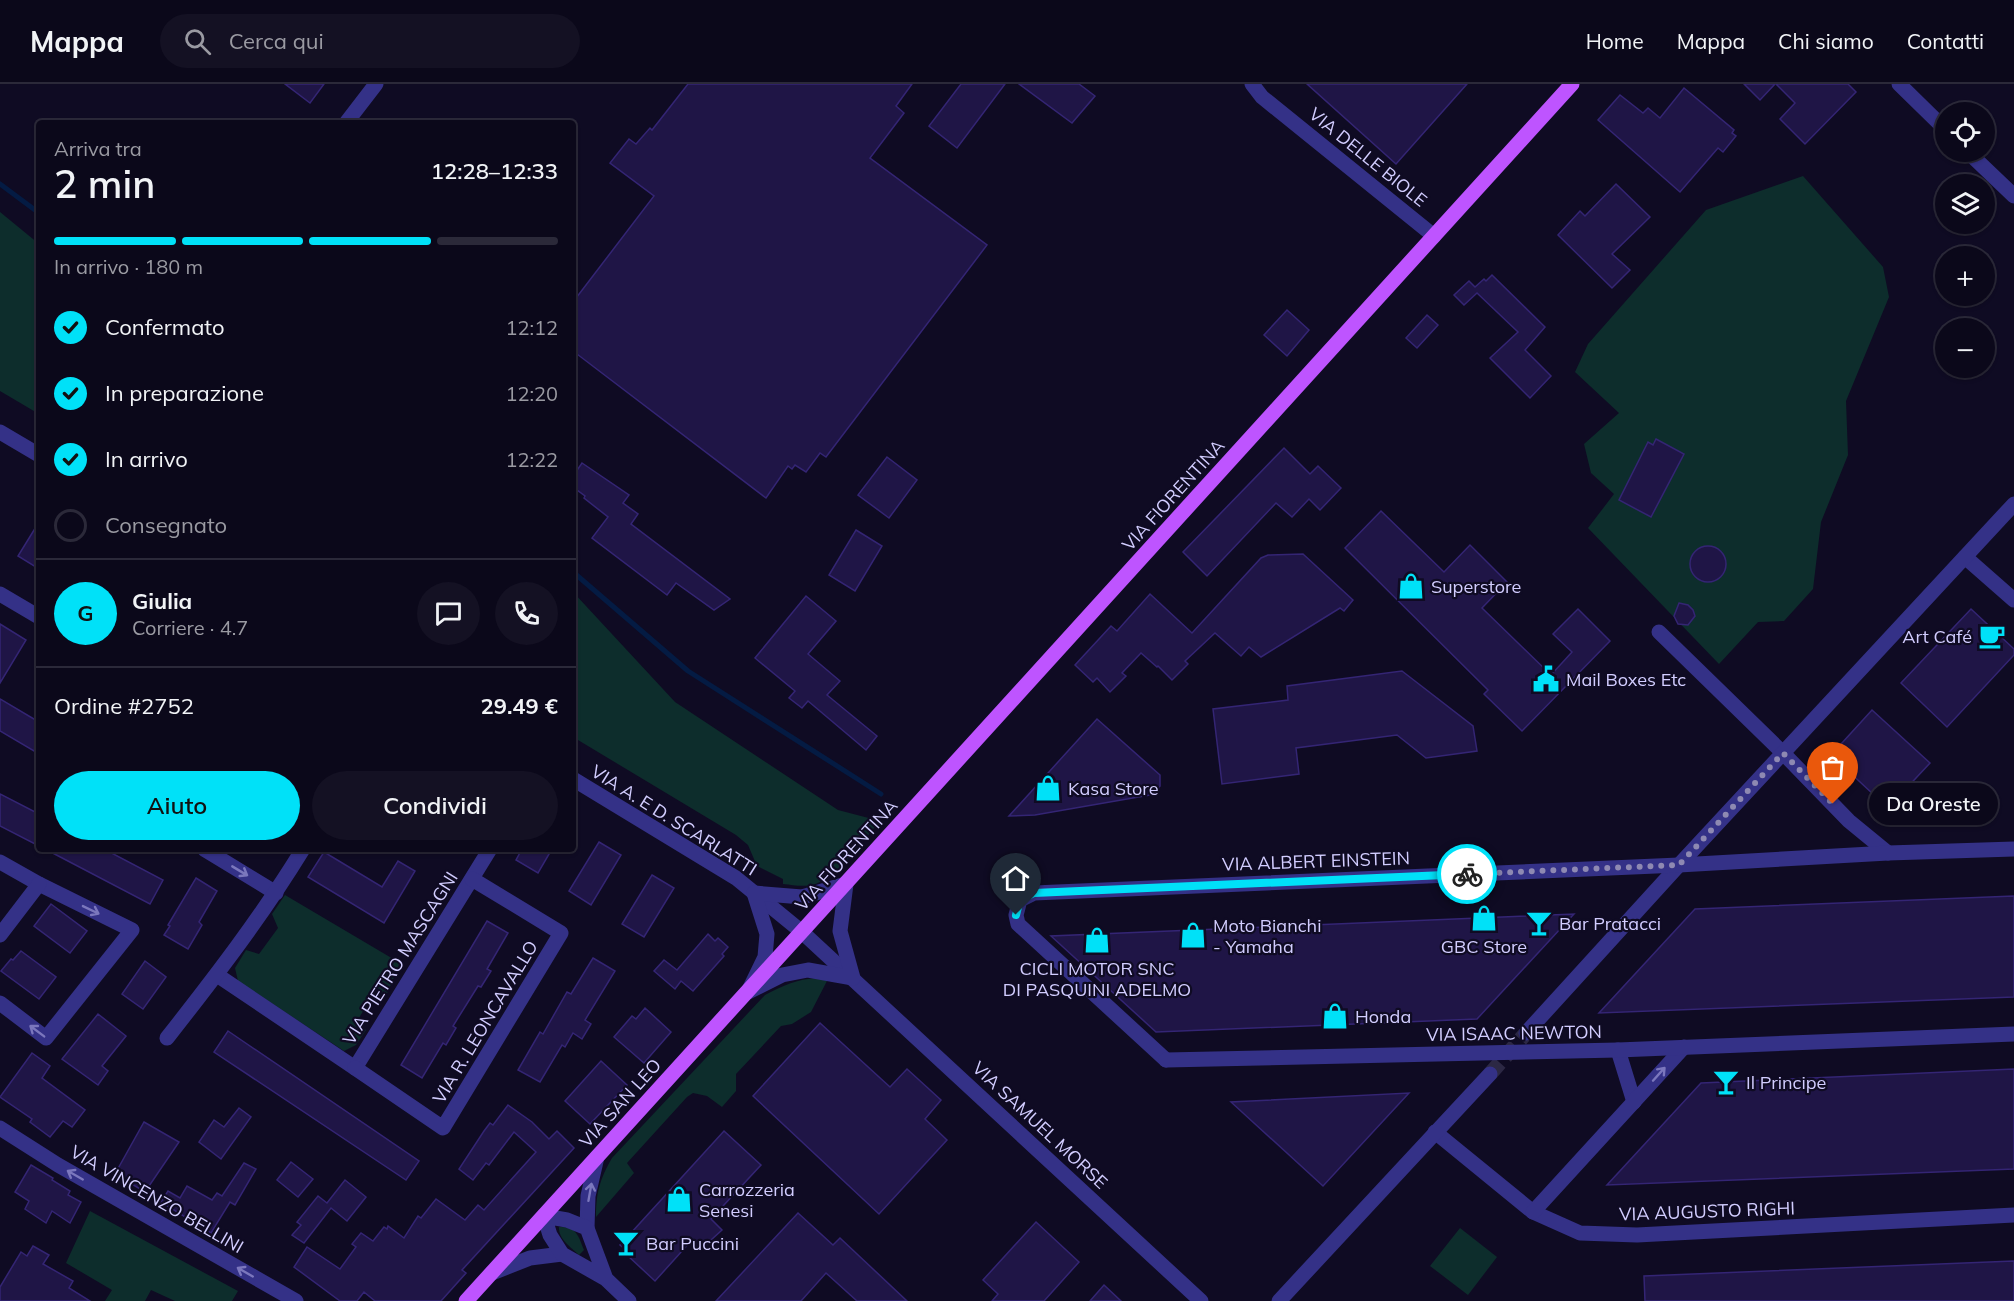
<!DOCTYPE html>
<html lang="it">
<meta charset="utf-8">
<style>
body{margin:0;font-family:Mulish,sans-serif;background:#141123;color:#f1f3f6;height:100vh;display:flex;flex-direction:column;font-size:22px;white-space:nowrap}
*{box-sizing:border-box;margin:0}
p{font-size:20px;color:#9a9aa2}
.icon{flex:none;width:33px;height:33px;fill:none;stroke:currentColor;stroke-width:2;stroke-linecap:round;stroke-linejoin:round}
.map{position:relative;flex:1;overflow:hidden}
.side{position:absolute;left:36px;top:36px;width:540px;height:732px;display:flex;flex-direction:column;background:#0b081a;border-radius:6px;box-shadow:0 2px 4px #0004,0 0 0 2px #2b2939}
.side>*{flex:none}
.controls{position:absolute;left:1935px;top:18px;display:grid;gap:12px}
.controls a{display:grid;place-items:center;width:60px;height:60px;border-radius:50%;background:#0b081a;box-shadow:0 2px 4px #0004,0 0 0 2px #2b2939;font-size:30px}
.pin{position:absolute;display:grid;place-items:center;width:51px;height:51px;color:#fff;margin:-62px -26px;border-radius:50% 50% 50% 0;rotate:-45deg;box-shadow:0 0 6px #0007}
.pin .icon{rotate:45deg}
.courier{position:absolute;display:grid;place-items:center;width:60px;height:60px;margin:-30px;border:4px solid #00e1f8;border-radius:50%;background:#fff;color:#222;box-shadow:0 2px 8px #0007}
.bubble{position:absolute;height:42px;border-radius:21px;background:#0b081a;box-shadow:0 2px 4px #0004,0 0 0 2px #2b2939;font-size:20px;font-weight:600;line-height:42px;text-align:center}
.summary em{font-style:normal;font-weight:600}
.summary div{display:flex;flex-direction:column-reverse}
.summary{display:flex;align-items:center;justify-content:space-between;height:102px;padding:0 18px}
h1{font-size:39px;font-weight:600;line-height:45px}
.bar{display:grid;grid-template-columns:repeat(4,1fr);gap:9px 6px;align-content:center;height:72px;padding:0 18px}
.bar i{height:8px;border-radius:4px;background:#2b2939}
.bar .current{background:#00e1f8}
.bar p{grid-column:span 4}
.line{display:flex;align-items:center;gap:15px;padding:0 18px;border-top:2px solid #2b2939}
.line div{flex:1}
.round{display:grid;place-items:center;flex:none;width:63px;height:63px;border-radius:32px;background:#141123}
ol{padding:0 18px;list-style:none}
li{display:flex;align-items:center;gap:18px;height:66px}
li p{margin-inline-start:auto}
li .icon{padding:6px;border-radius:50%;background:#00e1f8;color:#111;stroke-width:4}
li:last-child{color:#9a9aa2}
li i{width:33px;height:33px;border:3px solid #2b2939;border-radius:50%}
.action{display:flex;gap:12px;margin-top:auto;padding:12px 18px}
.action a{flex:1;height:69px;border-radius:36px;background:#00e1f8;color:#111;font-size:24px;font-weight:600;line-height:69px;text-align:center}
.action a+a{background:#141123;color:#f1f3f6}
header{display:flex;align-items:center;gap:36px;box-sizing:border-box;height:84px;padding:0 30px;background:#0b081a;border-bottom:2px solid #2b2939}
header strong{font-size:28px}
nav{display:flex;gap:33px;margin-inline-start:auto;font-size:21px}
.search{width:420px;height:54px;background:#141123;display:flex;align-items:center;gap:15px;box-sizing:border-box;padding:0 21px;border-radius:33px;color:#9a9aa2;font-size:22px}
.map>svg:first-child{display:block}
</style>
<header>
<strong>Mappa</strong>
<div class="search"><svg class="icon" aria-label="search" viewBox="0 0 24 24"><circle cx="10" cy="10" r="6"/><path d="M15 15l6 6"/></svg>Cerca qui</div>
<nav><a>Home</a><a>Mappa</a><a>Chi siamo</a><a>Contatti</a></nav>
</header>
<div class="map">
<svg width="2014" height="1217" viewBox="0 0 2014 1217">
<rect width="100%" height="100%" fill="#0f0b23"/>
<!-- green -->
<g fill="#0d2d2c">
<path d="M1803,92L1883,183L1889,213L1846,317L1848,371L1821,438L1813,505L1784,537L1758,538L1719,580L1588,444L1614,410L1591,389L1584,360L1619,329L1575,288L1588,260L1706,126Z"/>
<path d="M0,128L39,160V330L0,307Z"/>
<path d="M573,508L675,618L838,726L880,737C863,756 837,795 812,801C802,803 793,801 783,800V795L757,782L748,761L736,751L573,653Z"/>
<path d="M285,811L400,879L386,912L375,907L356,939L366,946L356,961L344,967L238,897L235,884L246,866L259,870L278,844L272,830Z"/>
<path d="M817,894L828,895L811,928L792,940L781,942L736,990V1007L722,1023L707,1012L693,1009L687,1013L627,1079L634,1089L596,1133C596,1108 600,1095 612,1074L765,911C782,902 797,895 817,894Z"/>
<path d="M90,1127L238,1207L232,1217H175L151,1206L145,1217H105L112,1206L66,1179Z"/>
<path d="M559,1143C577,1143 578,1151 584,1166L579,1171C571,1163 558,1155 559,1143Z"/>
<path d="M1460,1144L1497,1173L1468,1211L1430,1182Z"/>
</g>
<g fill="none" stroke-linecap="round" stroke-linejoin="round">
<!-- stream -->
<g stroke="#041b43" stroke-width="5">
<path d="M0,100L39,129"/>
<path d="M573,488L688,587L881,710"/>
</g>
</g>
<!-- building -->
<g fill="#1f1546" stroke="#342574" stroke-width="1.5">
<path d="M285,0H324L310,19Z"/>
<path d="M688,0H912L896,22L904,29L870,74L987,161L826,373L820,369L806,388L795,381L792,385L788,382L766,414L573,267V218L654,112L610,79L629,55L636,60L650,44L652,46Z"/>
<path d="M961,0H1005L957,64L929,42Z"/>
<path d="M1019,0H1079L1095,12L1072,39Z"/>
<path d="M1307,0H1467L1396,80Z"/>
<path d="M1744,0H1775L1760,16Z"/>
<path d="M1776,0H1848L1856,8L1805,60L1780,35L1795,19Z"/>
<path d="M1684,4L1734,46L1732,49L1736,52L1723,68L1718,64L1680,108L1598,36L1620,11L1643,29L1648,24L1660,34Z"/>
<path d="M1616,100L1650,133L1612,170L1630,186L1612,204L1558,151L1580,127L1585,132Z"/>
<path d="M1492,191L1545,243L1525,266L1551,292L1530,314L1490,274L1518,248L1477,209L1464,221L1454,211L1469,197L1475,203L1484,195L1486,197Z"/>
<path d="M1287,226L1309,246L1287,272L1264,251Z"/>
<path d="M1427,231L1438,241L1417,264L1406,254Z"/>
<path d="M1656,355L1684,370L1651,433L1619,416L1648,358L1653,361Z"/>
<path d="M1284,364L1310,390L1318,382L1341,404L1320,426L1309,415L1292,433L1276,419L1207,492L1183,468Z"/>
<path d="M887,373L917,396L889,434L858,411Z"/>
<path d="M582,379L629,411L623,419L638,430L631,440L730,515L714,526L676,499L667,511L592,454L608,433L584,414L585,412L573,403V392Z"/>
<path d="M1381,427L1444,488L1470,461L1507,498L1482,524L1551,591L1572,568L1553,550L1578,525L1610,557L1522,647L1484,610L1488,606L1345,464Z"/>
<path d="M39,438V485L18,472Z"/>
<path d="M856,446L882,462L855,507L829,491Z"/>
<circle cx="1708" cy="480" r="18"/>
<path d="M1303,470L1353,516L1344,527L1340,524L1261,573L1249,563L1241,572L1215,549L1185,577L1188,580L1172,596L1158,582L1157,583L1141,569L1122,589L1126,592L1110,608L1097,594L1093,598L1075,581L1111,542L1117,547L1150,510L1192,549L1261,474L1268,471Z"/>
<path d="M806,512L836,537L808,570L840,597L827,611L877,652L866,666L808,617L802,624L789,614L795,607L755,574Z"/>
<path d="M1679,519L1688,521L1693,526L1695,532L1688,541L1678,540L1674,532Z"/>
<path d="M1971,525L2014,565V571L1947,643L1901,599Z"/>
<path d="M0,540L26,556L0,599Z"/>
<path d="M1402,587L1473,642L1477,667L1426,674L1397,651L1296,664L1299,690L1222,700L1213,625L1288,616L1287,602Z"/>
<path d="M0,615L39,638V658L34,667L0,647Z"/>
<path d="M1872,626L1930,679L1888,724L1831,671Z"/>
<path d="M1097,635L1160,691V702L1156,708L1150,711L1035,731L1009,732Z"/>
<path d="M0,710L39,730V762L0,742Z"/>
<path d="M599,758L621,771L591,821L569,807Z"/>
<path d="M45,765H104L163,796L150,820Z"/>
<path d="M522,765H552L538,789L516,776Z"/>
<path d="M324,768L382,803L398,777L415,787L384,839L308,793Z"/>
<path d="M652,791L674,804L644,853L622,840Z"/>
<path d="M196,794L217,807L199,838L202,841L188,865L164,851L170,842L168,841Z"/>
<path d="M2014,812V913L1599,929L1695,825Z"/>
<path d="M51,820L87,847L70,869L34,842Z"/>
<path d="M1574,830L1477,935L1156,948L1051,852Z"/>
<path d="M487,837L508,849L487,885L491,887L481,903L478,902L453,942L456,944L446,961L443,959L422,994L401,981Z"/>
<path d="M708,850L715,857L718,854L728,863L722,870L724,872L693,907L681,897L675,905L654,887L664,876L677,886Z"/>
<path d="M21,867L56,893L39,915L1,887L11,875L13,876Z"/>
<path d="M593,874L615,887L585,936L591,940L582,955L573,949L565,963L562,961L540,998L518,986L540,948L543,950L567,908L571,910Z"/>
<path d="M145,877L166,893L143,925L122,910Z"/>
<path d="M645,924L671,948L644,979L614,953L632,932L636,935Z"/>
<path d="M98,930L126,952L102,982L108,987L98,1001L62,975Z"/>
<path d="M820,939L890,1003L907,985L941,1016L925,1035L947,1056L879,1130L753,1012Z"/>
<path d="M228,947L419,1077L406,1096L214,968Z"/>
<path d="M32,969L50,982L42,994L85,1026L72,1043L63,1037L50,1053L30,1038L32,1035L0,1013Z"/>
<path d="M601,977L627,1001L590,1040L565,1017Z"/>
<path d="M2014,985V1085L1607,1101L1701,999Z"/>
<path d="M1409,1009L1323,1102L1231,1018Z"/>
<path d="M508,1021L532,1038L549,1055L557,1047L574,1064L462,1186L466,1189L441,1217H375L364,1208L357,1217H340L294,1183L307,1163L340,1185L356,1163L352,1160L361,1149L373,1157L384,1143L387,1145L388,1142L404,1154L418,1132L421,1134L436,1115L465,1136L478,1121L484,1126L536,1068L514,1048L489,1081L486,1079L473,1096L459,1085L484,1047L490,1039L493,1041Z"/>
<path d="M239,1024L251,1033L221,1075L199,1058L214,1036L224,1043Z"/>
<path d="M144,1038L179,1058L145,1108L115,1090Z"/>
<path d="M724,1047L761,1081L711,1135L722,1146L700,1166L691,1157L655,1197L627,1171L629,1169L620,1161Z"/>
<path d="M291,1078L313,1095L298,1113L277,1096Z"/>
<path d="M244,1079L256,1085L235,1121L230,1118L211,1149L161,1118L168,1107L180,1114L187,1102L212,1116L217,1109L222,1112Z"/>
<path d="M31,1081L53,1094L52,1096L70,1107L68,1111L81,1118L70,1139L52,1127L46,1139L25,1125L29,1117L15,1108Z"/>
<path d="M345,1096L366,1113L347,1137L331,1124L304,1159L292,1151L301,1141L297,1138L318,1112L327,1119Z"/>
<path d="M798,1129L833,1161L840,1154L907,1217H857L826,1189L801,1217H716Z"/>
<path d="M1036,1138L1079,1178L1044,1217H992L998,1210L983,1196Z"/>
<path d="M33,1162L49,1171L43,1180L73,1197L69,1204L90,1217H0V1203L21,1168L27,1172Z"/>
<path d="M2014,1177V1217H1645L1644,1192Z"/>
<path d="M1104,1201L1121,1217H1090Z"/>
</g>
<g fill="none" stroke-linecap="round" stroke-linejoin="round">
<!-- minor-tunnel -->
<path stroke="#2c2844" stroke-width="15" stroke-dasharray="15 8" stroke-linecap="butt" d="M1490,990L1526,949"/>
<!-- minor -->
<g stroke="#343187" stroke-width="15">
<path d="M1252,0L1262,13L1434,152"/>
<path d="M1899,0L1946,46"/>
<path d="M346,39L376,0"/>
<path d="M1968,68L2014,112"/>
<path d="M0,348L39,371"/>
<path d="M1965,473L2014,516"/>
<path d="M0,510L39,533"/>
<path d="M1659,548L1783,669L1849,737L1888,769"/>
<path d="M573,695L736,794L802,848L1201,1217"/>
<path d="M204,765L276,809"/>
<path d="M0,778L39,800L132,846L46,954L0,919"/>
<path d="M846,800L840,847L853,894L808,886L782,891L748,908L765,873L767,850L754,809L802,813Z"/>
<path d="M0,851L39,800"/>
<path d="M217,891L355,984L490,765"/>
<path d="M1526,949L1679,781L2014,420"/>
<path d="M167,954C215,893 262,832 303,765"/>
<path d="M1618,966L1634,1018"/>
<path d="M1166,976L1018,840L1016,831L1020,816L1034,809L1679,781L1888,769L2014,765"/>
<path d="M355,984L443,1044L561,849L472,795"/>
<path d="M0,1044L58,1081L296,1217"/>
<path d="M1435,1048L1533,1128L1580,1149L1637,1151L2014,1131"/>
<path d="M1533,1128L1684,963"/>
<path d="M587,1144L588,1112L597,1073"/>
<path d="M492,1189L530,1174L562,1170"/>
<path d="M606,1195L562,1170L550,1151L544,1132L567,1136L587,1144L606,1195L629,1217"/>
<path d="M1279,1217L1490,990"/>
</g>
<!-- major -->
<path stroke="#be54ff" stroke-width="15" d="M466,1217L1572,0"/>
<!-- minor-bridge -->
<path stroke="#343187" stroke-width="15" d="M1166,976L1618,966L2014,950"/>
</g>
<!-- one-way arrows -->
<defs><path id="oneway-shaft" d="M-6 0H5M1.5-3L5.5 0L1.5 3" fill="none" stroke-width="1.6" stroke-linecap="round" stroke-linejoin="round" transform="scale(1.5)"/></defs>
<g stroke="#7b77bd">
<use href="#oneway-shaft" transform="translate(240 787) rotate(31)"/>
<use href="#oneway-shaft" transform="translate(91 826) rotate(26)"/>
<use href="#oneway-shaft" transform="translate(37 947) rotate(-143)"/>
<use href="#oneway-shaft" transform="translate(1659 990) rotate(-48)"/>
<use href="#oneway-shaft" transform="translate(75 1091) rotate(-150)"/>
<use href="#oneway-shaft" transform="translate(590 1108) rotate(-80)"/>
<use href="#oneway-shaft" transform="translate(245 1188) rotate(-150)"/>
</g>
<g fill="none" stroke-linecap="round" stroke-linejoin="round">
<!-- done -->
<path stroke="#8e89b2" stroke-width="6" stroke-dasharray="0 10.8" d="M1467,790L1679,781L1783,669L1833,720"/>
<!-- route -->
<path stroke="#00e1f8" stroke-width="8" d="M1016,831L1020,816L1034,809L1467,790"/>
</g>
<!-- icons -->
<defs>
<g id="shop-bare" transform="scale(2.07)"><path d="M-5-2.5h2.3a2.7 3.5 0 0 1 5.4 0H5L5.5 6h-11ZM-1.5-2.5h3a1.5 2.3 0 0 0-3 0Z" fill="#00e1f8" stroke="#0f0b23" stroke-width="2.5" paint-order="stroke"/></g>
<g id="cafe-bare" transform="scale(2.07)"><path d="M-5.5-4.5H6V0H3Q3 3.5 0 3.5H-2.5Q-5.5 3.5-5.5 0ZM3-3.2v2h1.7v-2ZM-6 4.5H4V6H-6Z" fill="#00e1f8" stroke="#0f0b23" stroke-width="2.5" paint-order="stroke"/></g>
<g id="civic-bare" transform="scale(2.07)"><path d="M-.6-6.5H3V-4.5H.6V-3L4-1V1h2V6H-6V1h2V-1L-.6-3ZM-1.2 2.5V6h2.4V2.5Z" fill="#00e1f8" stroke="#0f0b23" stroke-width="2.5" paint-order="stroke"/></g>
<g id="bar-bare" transform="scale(2.07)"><path d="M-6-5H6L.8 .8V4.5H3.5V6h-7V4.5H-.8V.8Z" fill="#00e1f8" stroke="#0f0b23" stroke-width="2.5" paint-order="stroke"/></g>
</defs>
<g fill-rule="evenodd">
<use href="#shop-bare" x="1411" y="502"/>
<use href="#cafe-bare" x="1992" y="552"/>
<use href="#civic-bare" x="1546" y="595"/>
<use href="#shop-bare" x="1048" y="704"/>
<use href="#shop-bare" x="1484" y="834"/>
<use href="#bar-bare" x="1539" y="839"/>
<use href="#shop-bare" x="1193" y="851"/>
<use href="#shop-bare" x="1097" y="856"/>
<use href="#shop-bare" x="1335" y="932"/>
<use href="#bar-bare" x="1726" y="998"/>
<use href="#shop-bare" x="679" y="1115"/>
<use href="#bar-bare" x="626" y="1159"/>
</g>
<g text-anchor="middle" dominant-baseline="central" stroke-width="4.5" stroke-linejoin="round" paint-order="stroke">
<!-- street labels -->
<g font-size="18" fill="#d2cdff" stroke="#0f0b23">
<text transform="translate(1368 73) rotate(39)">VIA DELLE BIOLE</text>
<text transform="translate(1173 411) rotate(-48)">VIA FIORENTINA</text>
<text transform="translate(674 736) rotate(32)">VIA A. E D. SCARLATTI</text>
<text transform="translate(846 771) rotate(-48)">VIA FIORENTINA</text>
<text transform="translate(1316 777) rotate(-2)">VIA ALBERT EINSTEIN</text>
<text transform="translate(400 874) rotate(-58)">VIA PIETRO MASCAGNI</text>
<text transform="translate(485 938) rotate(-59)">VIA R. LEONCAVALLO</text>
<text transform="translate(1514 949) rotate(-1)">VIA ISAAC NEWTON</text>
<text transform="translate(620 1019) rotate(-48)">VIA SAN LEO</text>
<text transform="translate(1040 1041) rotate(43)">VIA SAMUEL MORSE</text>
<text transform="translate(157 1115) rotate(30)">VIA VINCENZO BELLINI</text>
<text transform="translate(1707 1127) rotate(-2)">VIA AUGUSTO RIGHI</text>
</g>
<!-- poi labels -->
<g font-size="18" fill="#d2cdff" stroke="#0f0b23" text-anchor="start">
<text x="1431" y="502">Superstore</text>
<text x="1972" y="552" text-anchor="end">Art Café</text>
<text x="1566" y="595">Mail Boxes Etc</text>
<text x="1068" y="704">Kasa Store</text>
<text x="1559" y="839">Bar Pratacci</text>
<text x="1213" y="841">Moto Bianchi<tspan x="1213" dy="21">- Yamaha</tspan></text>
<text x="1484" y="862" text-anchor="middle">GBC Store</text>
<text x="1097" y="884" text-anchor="middle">CICLI MOTOR SNC<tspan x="1097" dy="21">DI PASQUINI ADELMO</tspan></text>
<text x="1355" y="932">Honda</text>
<text x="1746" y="998">Il Principe</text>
<text x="699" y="1105">Carrozzeria<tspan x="699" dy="21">Senesi</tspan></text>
<text x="646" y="1159">Bar Puccini</text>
</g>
</g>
</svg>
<div class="controls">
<a><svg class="icon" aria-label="locate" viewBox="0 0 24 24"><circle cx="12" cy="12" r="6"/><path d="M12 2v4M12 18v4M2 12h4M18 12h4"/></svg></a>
<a><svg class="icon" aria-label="layers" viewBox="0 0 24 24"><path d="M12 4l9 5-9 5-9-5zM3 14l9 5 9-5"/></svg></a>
<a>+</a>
<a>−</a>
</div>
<div class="pin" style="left:1833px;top:720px;background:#ea580c"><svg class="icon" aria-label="bag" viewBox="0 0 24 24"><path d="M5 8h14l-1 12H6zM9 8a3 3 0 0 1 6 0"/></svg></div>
<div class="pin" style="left:1016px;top:831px;background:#1f2937"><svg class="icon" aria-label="home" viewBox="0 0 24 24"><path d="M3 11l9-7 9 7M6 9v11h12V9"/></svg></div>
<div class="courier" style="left:1467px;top:790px"><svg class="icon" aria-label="bike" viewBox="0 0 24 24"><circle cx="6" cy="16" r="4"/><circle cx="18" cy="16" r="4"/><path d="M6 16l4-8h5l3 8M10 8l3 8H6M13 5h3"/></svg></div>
<div class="bubble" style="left:1869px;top:699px;width:129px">Da Oreste</div>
<section class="side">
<div class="summary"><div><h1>2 min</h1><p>Arriva tra</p></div><em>12:28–12:33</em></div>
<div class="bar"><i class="current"></i><i class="current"></i><i class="current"></i><i></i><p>In arrivo · 180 m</p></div>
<ol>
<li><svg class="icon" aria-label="check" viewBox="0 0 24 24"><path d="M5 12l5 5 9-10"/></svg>Confermato<p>12:12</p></li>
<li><svg class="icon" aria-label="check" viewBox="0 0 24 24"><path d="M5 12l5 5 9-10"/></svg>In preparazione<p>12:20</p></li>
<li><svg class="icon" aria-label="check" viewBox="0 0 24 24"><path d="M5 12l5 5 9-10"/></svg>In arrivo<p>12:22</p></li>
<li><i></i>Consegnato</li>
</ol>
<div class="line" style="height:108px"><b class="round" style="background:#00e1f8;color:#111">G</b><div><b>Giulia</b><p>Corriere · 4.7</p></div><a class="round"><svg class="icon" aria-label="chat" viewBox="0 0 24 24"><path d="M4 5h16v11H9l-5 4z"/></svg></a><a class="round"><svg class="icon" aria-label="phone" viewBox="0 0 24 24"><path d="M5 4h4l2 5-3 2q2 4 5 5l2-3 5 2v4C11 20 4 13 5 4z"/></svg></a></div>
<div class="line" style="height:78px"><div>Ordine #2752</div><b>29.49 €</b></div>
<div class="action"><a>Aiuto</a><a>Condividi</a></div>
</section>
</div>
